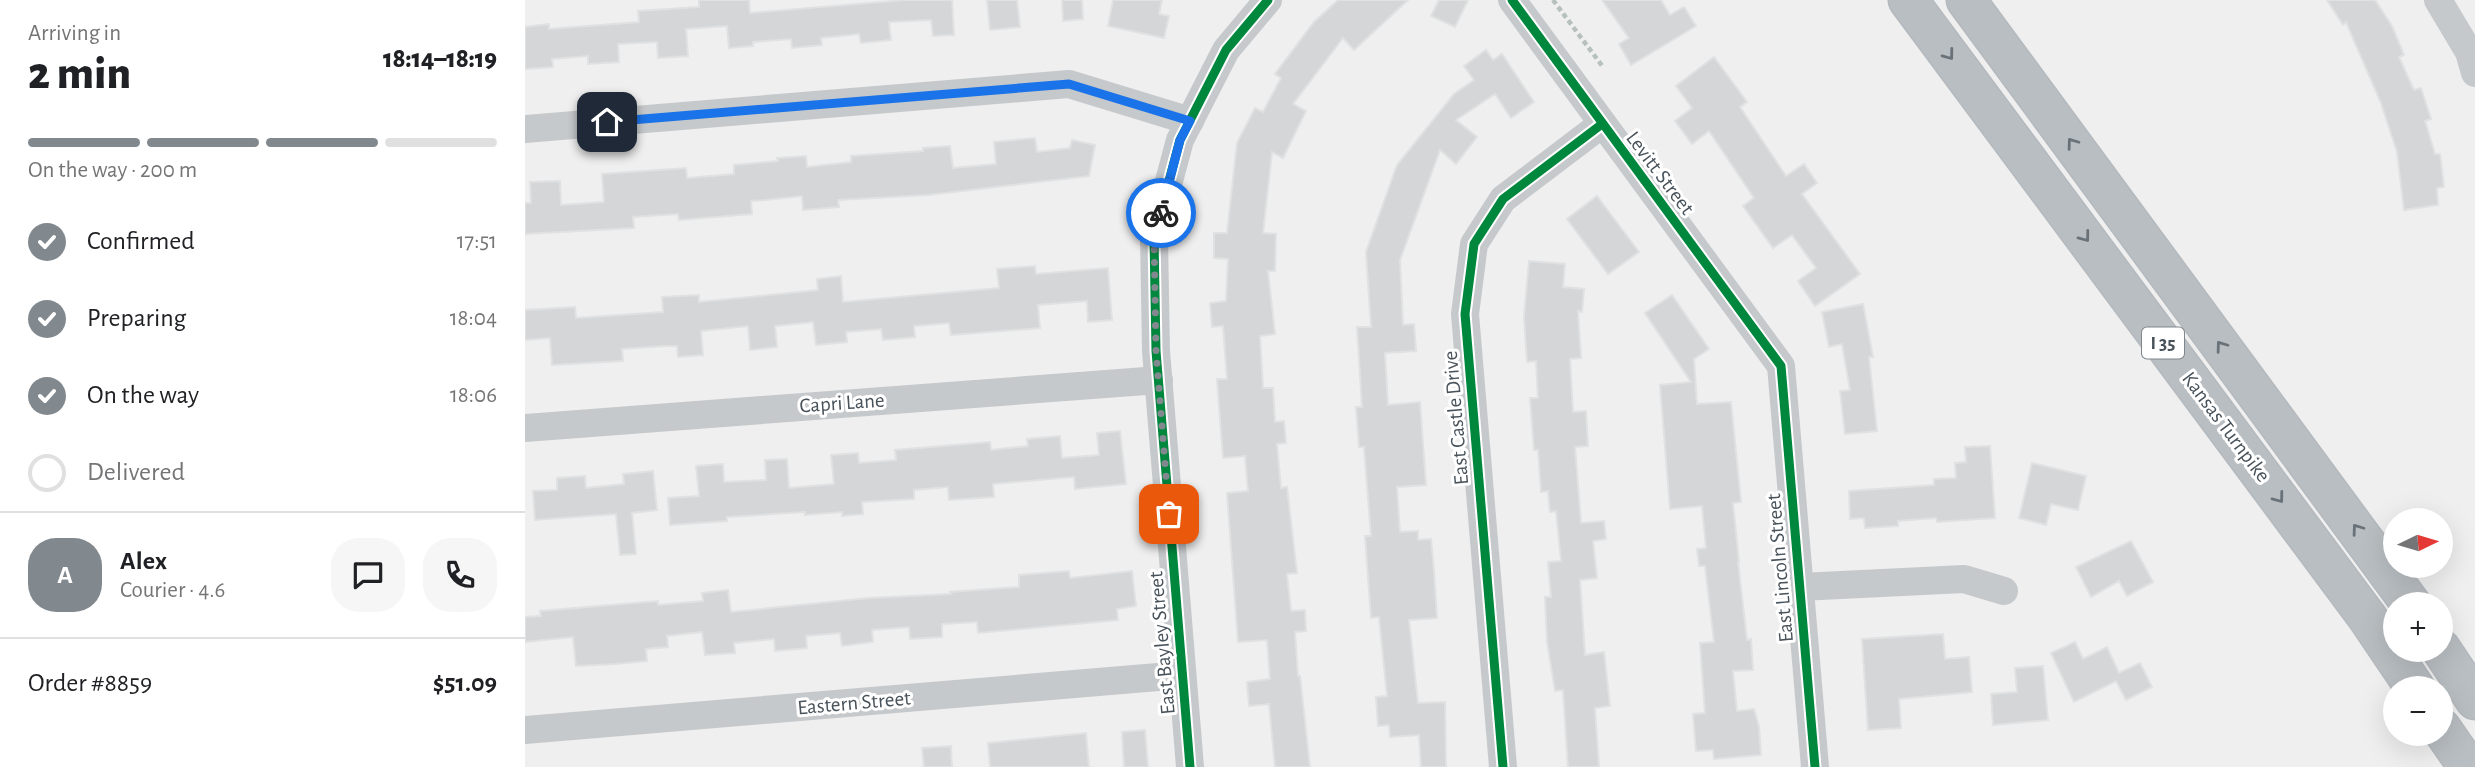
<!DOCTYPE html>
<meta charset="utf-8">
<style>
body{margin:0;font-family:"Alegreya Sans",sans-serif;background:#f6f6f6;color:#202124;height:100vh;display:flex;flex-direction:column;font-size:26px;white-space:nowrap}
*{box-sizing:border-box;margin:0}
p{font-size:23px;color:#757577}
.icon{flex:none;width:38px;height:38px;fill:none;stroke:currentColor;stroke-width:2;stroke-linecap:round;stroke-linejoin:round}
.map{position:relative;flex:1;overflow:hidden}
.details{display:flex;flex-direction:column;background:#fff;width:525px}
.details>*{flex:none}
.needle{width:46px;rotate:85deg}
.buttons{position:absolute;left:1858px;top:508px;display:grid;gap:14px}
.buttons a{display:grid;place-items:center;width:70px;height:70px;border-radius:50%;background:#fff;box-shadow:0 7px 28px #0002;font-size:35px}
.pin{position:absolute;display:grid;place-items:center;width:60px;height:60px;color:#fff;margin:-30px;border-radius:14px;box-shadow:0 4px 10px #0006}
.courier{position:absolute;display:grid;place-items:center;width:70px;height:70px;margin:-35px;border:5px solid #1a73e8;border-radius:50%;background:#fff;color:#222;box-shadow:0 2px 9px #0007}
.headline em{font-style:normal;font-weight:800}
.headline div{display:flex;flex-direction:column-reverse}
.headline{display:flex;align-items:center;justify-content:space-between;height:119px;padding:0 28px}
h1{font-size:46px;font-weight:800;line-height:52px}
.bar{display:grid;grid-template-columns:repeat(4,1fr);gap:10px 7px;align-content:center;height:84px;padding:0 28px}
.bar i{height:9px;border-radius:5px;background:#e0e0e0}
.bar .selected{background:#82898e}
.bar p{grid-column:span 4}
.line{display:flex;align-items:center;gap:18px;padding:0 28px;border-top:2px solid #e0e0e0}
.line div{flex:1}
.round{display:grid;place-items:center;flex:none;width:74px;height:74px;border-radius:28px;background:#f6f6f6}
ol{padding:0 28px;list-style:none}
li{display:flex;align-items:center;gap:21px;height:77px}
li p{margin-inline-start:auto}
li .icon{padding:7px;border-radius:50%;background:#82898e;color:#fff;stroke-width:4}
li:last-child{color:#757577}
li i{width:38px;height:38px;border:4px solid #e0e0e0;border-radius:50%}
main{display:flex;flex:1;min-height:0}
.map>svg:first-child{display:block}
</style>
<main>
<section class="details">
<div class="headline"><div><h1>2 min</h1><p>Arriving in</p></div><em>18:14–18:19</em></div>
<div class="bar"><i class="selected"></i><i class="selected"></i><i class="selected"></i><i></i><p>On the way · 200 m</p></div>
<ol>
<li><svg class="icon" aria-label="check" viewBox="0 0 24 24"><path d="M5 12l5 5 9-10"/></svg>Confirmed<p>17:51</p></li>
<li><svg class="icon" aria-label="check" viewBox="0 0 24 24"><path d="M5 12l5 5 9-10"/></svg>Preparing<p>18:04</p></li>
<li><svg class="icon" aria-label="check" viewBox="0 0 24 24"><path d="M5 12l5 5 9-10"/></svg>On the way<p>18:06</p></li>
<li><i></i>Delivered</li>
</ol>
<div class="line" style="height:126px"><b class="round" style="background:#82898e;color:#fff">A</b><div><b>Alex</b><p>Courier · 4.6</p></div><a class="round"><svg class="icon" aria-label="chat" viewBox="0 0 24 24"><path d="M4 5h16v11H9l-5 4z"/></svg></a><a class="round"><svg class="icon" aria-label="phone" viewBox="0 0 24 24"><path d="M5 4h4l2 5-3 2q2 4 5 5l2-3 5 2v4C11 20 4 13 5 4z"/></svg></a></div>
<div class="line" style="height:91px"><div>Order #8859</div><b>$51.09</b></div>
</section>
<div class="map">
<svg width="1950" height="767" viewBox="0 0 1950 767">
<rect width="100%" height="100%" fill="#efefef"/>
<!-- building -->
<g fill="#d5d6d8" stroke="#e0e1e2" stroke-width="2">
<path d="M174,0H224L225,13L380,0H427L429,35L408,36L406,20L364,22L366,40L336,43L334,34L296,38L297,45L267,48L266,39L228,42V46L204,48L202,26L161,29L163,56L133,58L132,42L93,44L94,62L63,64V56L27,59L28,67L0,69V27L24,24V29L114,22L113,11L174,7Z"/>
<path d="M462,0H492L495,27L465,30Z"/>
<path d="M537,0H557L558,19L538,21Z"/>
<path d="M588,0H637L634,14L644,16L639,38L583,26Z"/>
<path d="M813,0H883L829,50L818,38L768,104L781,111L758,158L747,152L738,233L751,234L750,271H743L750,334L735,336L738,388H748L750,422L759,421L761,443L752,444L756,488L762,487L772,573L762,574L766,611L780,610L781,631L770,632L773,676H775L785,767H750L744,704L724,706L722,682L745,679L742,640L713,642L702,493L723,491L720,456L698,458L692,379H702L698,326L687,327L685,303L701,301L703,259L689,258V233H702L712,143L730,108L738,112L756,78L750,74L789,22Z"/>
<path d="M914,0H943L930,27L906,16Z"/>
<path d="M1077,0H1136L1145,15L1159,7L1171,26L1106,65L1094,44L1104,38Z"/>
<path d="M1802,0H1850L1867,26L1879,55L1874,57L1889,90L1896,88L1906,119L1900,121L1910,154H1915L1919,187L1912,188L1913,205L1879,210L1872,152L1856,103L1821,22L1818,25Z"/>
<path d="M961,50L968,60L977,54L1009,102L986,118L970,94L931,120L952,137L931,164L915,150L875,260L878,325L889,324L891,351L860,353L863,405L895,402L901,485L872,487L875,532L893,531V540L906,539L909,571L912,618L884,620L893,703L920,702L921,767H896L894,735L865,737L864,725L853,726L851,697L862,696L854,617L846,618L840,536H846L839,447H834L831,407H837L832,327H846L841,252L872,165L929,94L949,80L939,66Z"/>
<path d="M1189,57L1222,102L1215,107L1261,176L1279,164L1292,183L1277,194L1335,274L1290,306L1273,281L1291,268L1267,235L1248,248L1218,206L1229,198L1184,131L1167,144L1150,121L1167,108L1151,86Z"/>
<path d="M510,138L512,152L545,148L547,140L570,145L564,176L403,195L313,200L314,207L278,210L277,196L241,200L226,201L227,214L154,220L153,214L108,217L109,228L0,234V203H6L5,182L35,181L36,205L79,202L77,174L161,168L162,178L209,174V165L253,161L252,158L281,156L282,167L326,162V156L398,151V148L425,146L428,168L471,164L469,142Z"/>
<path d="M1072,196L1114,252L1083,274L1042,219Z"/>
<path d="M1004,261L1040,264L1038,287L1059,289L1057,312L1053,311L1056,358L1045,359L1048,412L1061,411L1063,446L1050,447L1056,523L1079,521L1081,539L1068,541L1072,578L1055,580L1060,655L1079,652L1085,706L1070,708L1074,767H1043L1038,690L1030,691L1022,642L1020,597H1026L1023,562L1036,561L1031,511L1025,512L1023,491L1016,492L1013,450H1009L1005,398H1013L1011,361L1002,362L999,317Z"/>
<path d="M510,266L511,274L583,268L587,320L563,322L562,301L513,305L515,328L426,335L424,323L389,326L390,337L358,340L356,329L321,332L322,342L291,345L288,322L250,326L252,347L225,350L223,326L176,331L178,355L153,357L152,346H140L97,349L98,361L27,365L25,338L0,340V310L50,307L51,318L138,312L137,297L174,295V302L293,290L292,279L316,276L318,302L474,288L472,269Z"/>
<path d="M1147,295L1184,349L1169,359L1172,404L1206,402L1216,502L1208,503L1214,562H1213L1222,640L1226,639L1228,670L1208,671L1212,711L1229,709L1234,727L1236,755L1189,759L1188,750L1171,751L1168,714L1180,713L1175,643L1189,642L1180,566H1174L1172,549L1181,548L1177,506L1145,509L1135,385L1166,382L1120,313Z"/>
<path d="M1338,304L1348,357H1344L1352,431L1320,434L1315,391L1325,390L1317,344L1304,347L1297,312Z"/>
<path d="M595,431L601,484L550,489L549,477L468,484L469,497L424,500L423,487L389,490V499L337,502L338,514L317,516V512L280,515V512L202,517V521L145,525L143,498L174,496L171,466L198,464L199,482L241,480L240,460L262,459L264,488L309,484L306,455L333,453L334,463L371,460L370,450L465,442L466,450L503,446L502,439L535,436L537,458L574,455L572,433Z"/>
<path d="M1465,446L1470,518L1412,522L1411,518L1373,521V526L1340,528L1339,518L1325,519L1324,491L1409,485V479L1431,478L1430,463L1441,462L1440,447Z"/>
<path d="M1507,463L1561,476L1553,510L1526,504L1521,525L1494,518Z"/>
<path d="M128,471L132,510L107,513L111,554L95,555L91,514L10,520L8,491L32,490V478L60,476L61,488L99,484L98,474Z"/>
<path d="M1606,541L1628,582L1602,596L1594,581L1566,597L1551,567Z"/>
<path d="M544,571L545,578L607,571L611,606L592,609L593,620L453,633L452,622L417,624V637L385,639L384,627L347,630L348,642L317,646L315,633L281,636L282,648L250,651L249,639L209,643L210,653L180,655L177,632L142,636L143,647L121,649L122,661L90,664L51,666L48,637L0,642V617L16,616L15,611L133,601V605L178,601L177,593L203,590L206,612L344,598L426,594L425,592L494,587V575Z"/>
<path d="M1418,634L1420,659L1444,657L1447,692L1374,699L1376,728L1343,730L1337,639Z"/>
<path d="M1550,642L1558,659L1582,647L1594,673L1615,663L1627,687L1601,700L1591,681L1549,702L1526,653Z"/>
<path d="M1518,666L1523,720L1468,725L1466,694L1492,692L1490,668Z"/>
<path d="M620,730L623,767H599L597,732Z"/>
<path d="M561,733L564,767H465L463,743Z"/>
<path d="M426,746L427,767H399L397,748Z"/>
</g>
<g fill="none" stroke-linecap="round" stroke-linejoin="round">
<!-- highway casing -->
<g stroke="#b4b9be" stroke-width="41">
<g id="highway">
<path d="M1383,0L1842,617L1890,688"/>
<path d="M1441,0L1886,604"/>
<path d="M1916,649L1950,700"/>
<path d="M1916,728L1943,767"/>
</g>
</g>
<!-- path -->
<path stroke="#b6c0bd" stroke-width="4.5" stroke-dasharray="5 3.5" stroke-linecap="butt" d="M1028,0L1078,67"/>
<!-- street -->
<g stroke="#c6c9cb" stroke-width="28">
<path d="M987,0L1256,366L1290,767"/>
<path d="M1913,0L1944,52L1950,73"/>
<path d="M0,129L544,84L665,121"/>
<path d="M0,428L634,380"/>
<path d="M1275,587L1439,579L1479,591"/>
<path d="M0,730L657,675"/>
<path d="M665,767L631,351L629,237L655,140L701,50L743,0"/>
<path d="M978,767L940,314L949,244L978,199L1077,124"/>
</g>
<!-- highway -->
<use href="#highway" stroke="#b9bec2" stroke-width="38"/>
<!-- cycleway casing -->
<g stroke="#fff" stroke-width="13">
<g id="cycleway">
<path d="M987,0L1256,366L1290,767"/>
<path d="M665,767L631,351L629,237L655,140L701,50L743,0"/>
<path d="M978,767L940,314L949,244L978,199L1077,124"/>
</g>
</g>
<!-- cycleway -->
<use href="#cycleway" stroke="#00873e" stroke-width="9"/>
</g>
<!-- one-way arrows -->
<defs><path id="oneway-chevron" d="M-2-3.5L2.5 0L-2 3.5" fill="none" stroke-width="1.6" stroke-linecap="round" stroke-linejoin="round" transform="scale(1.75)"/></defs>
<g stroke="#6a7279">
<use href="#oneway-chevron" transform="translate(1424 55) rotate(53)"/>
<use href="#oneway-chevron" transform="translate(1547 143) rotate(-126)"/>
<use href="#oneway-chevron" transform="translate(1560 237) rotate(53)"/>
<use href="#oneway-chevron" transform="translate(1696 346) rotate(-126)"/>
<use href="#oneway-chevron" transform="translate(1754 498) rotate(53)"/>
<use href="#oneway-chevron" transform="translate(1832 529) rotate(-126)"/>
</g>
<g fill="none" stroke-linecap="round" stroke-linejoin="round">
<!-- done -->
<path stroke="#82898e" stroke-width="7" stroke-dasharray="0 12.6" d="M636,213L629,237L631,351L644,514"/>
<!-- route -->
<path stroke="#1a73e8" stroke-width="9" d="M82,122L544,84L665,121L655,140L636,213"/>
</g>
<g text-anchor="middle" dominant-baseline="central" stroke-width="6" stroke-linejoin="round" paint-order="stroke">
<!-- shield labels -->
<rect fill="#fff" stroke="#7f868c" stroke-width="2" x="1617" y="327.5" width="42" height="31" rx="5"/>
<g font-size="19" font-weight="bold" fill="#48525a">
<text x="1638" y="343">I 35</text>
</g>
<!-- street labels -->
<g font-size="21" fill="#48525a" stroke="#fff">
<text transform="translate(1135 173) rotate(53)">Levitt Street</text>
<text transform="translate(317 403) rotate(-4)">Capri Lane</text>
<text transform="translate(931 418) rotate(-95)">East Castle Drive</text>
<text transform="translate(1701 427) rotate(53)">Kansas Turnpike</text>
<text transform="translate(1255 568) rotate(-95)">East Lincoln Street</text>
<text transform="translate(637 643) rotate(-95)">East Bayley Street</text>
<text transform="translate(329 703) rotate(-5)">Eastern Street</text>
</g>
</g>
</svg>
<div class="buttons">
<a><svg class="needle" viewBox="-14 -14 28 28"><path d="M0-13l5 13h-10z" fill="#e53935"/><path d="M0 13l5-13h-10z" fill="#757577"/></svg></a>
<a>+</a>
<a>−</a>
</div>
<div class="pin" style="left:644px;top:514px;background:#ea580c"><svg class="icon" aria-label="bag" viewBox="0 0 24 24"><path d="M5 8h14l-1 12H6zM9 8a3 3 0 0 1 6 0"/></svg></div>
<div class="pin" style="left:82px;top:122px;background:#1f2937"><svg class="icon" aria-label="home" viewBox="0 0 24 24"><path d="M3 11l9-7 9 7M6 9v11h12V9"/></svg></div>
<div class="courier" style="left:636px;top:213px"><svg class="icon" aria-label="bike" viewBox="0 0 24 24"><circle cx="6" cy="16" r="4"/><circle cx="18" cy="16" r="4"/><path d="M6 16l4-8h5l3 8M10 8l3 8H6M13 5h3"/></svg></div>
</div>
</main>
